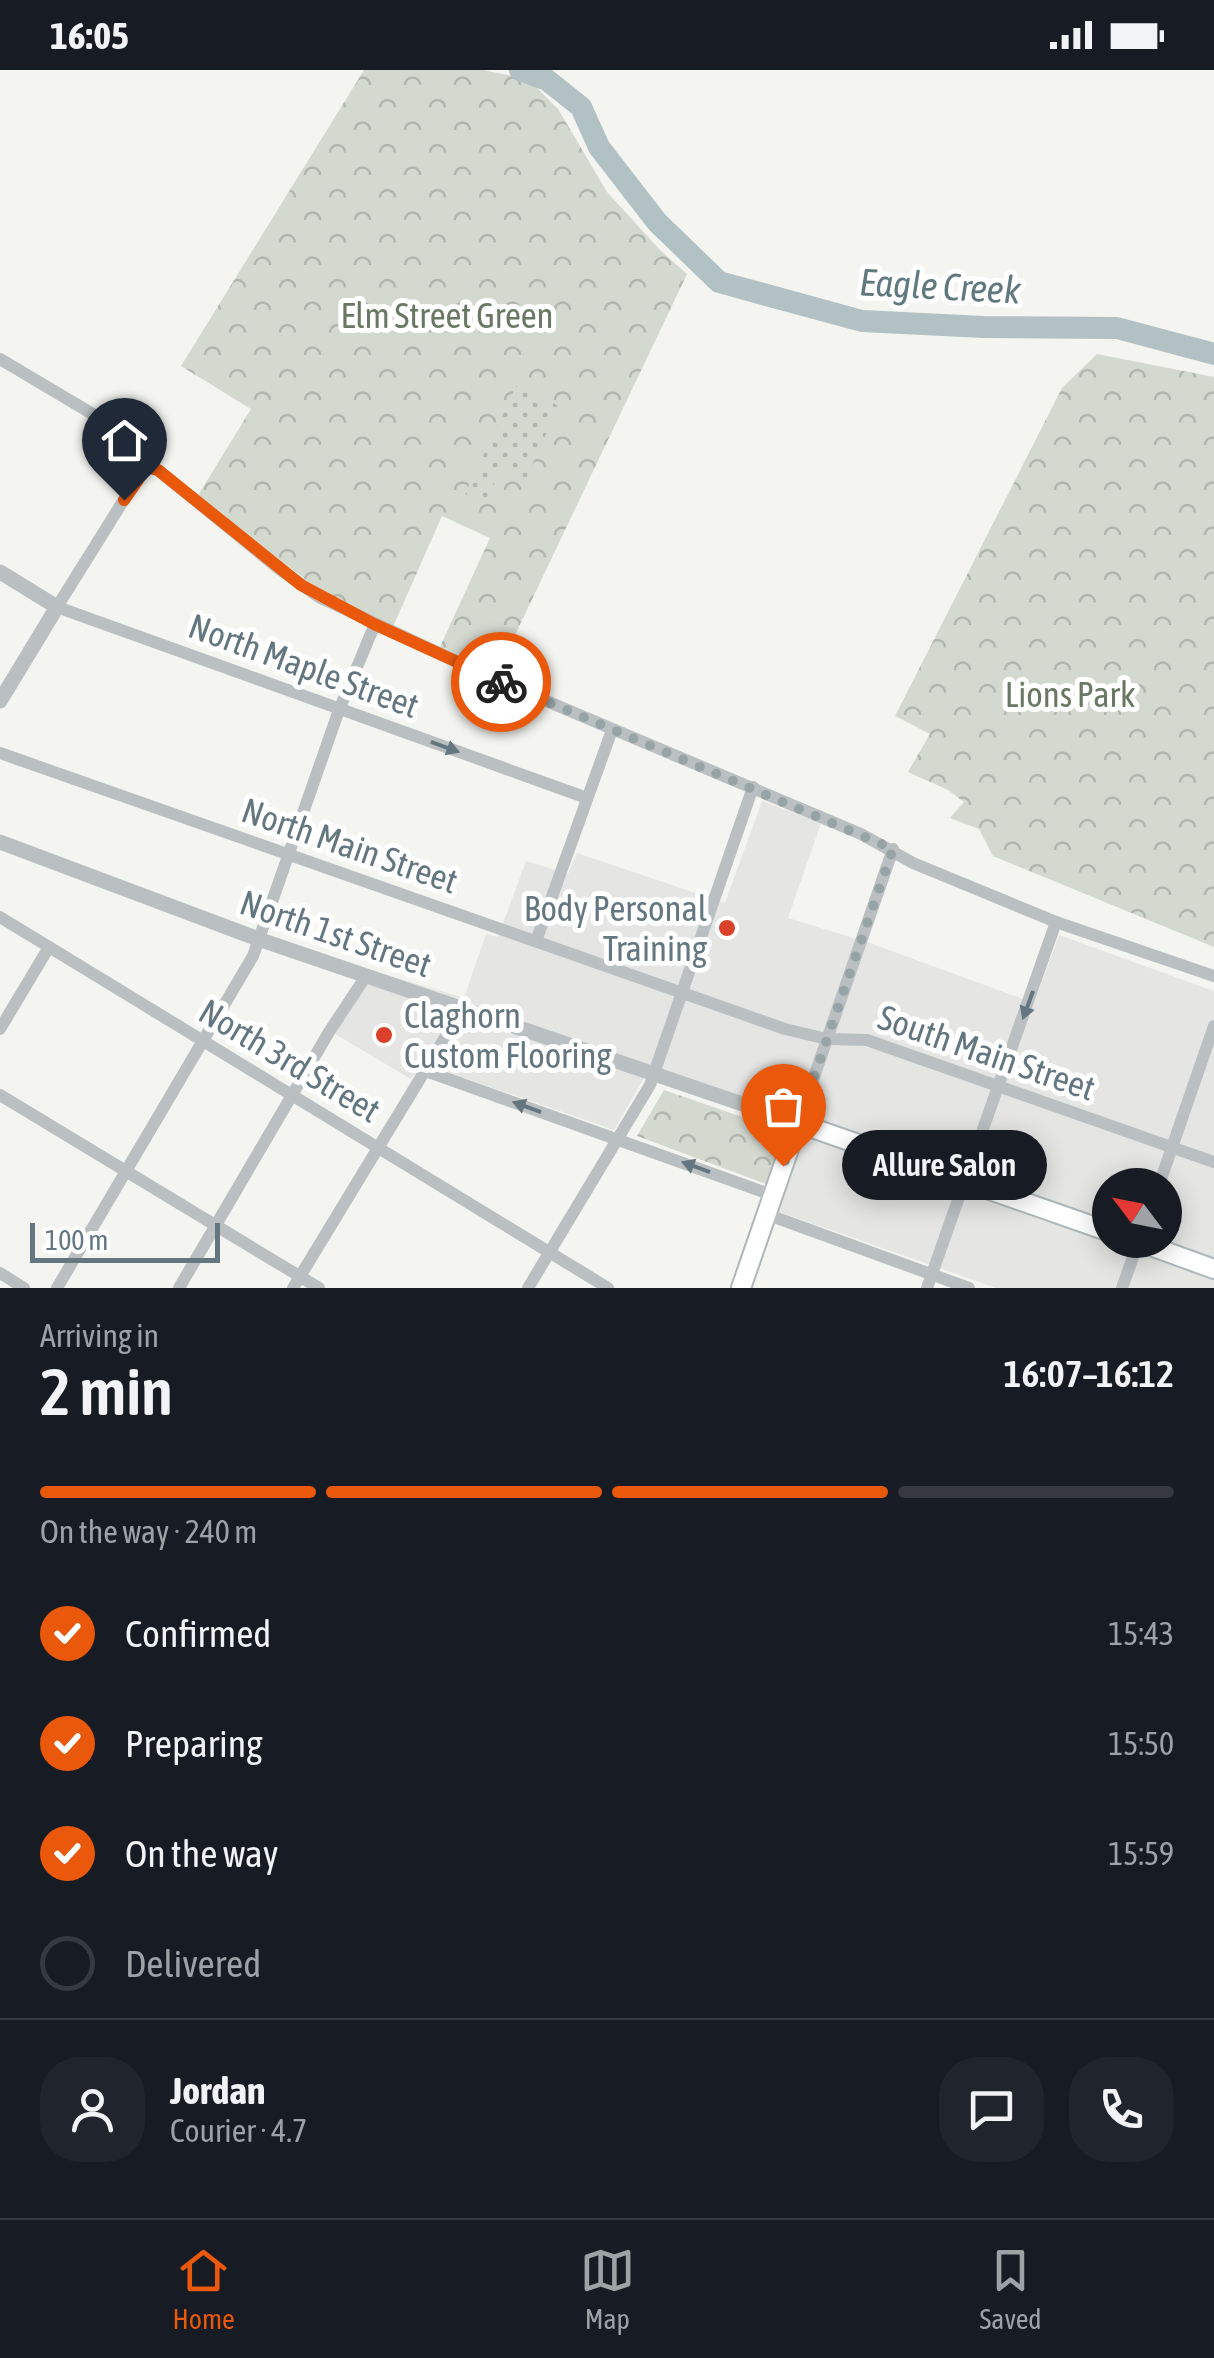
<!DOCTYPE html>
<meta charset="utf-8">
<style>
body{margin:0;font-family:"Asap Condensed",sans-serif;background:#20242c;color:#f1f3f6;height:100vh;display:flex;flex-direction:column;font-size:38px;white-space:nowrap}
*{box-sizing:border-box;margin:0}
p{font-size:32px;color:#9ea1a6}
.icon{flex:none;width:55px;height:55px;fill:none;stroke:currentColor;stroke-width:2;stroke-linecap:round;stroke-linejoin:round}
.map{position:relative;height:1218px;overflow:hidden}
.sheet{display:flex;flex-direction:column;background:#171b24;flex:1}
.sheet>*{flex:none}
.needle{width:65px;rotate:302deg}
.tools{position:absolute;left:1092px;top:1098px;display:grid;gap:20px}
.tools a{display:grid;place-items:center;width:90px;height:90px;border-radius:50%;background:#171b24;box-shadow:0 5px 25px #0003;font-size:50px}
.scale{position:absolute;left:30px;bottom:25px;width:190px;box-sizing:border-box;padding-left:10px;border:5px solid #647780;border-top:0;font-size:28px;line-height:35px;white-space:nowrap;color:#647780;-webkit-text-stroke:8px #fff;paint-order:stroke}
.pin{position:absolute;display:grid;place-items:center;width:85px;height:85px;color:#fff;margin:-102px -42px;border-radius:50% 50% 50% 0;rotate:-45deg;box-shadow:0 0 10px #0007}
.pin .icon{rotate:45deg}
.courier{position:absolute;display:grid;place-items:center;width:100px;height:100px;margin:-50px;border:8px solid #ea580c;border-radius:50%;background:#fff;color:#222;box-shadow:0 2px 12px #0007}
.bubble{position:absolute;height:70px;border-radius:35px;background:#171b24;box-shadow:0 5px 25px #0003;font-size:32px;font-weight:600;line-height:70px;text-align:center}
.overview em{font-style:normal;font-weight:600}
.overview div{display:flex;flex-direction:column-reverse}
.overview{display:flex;align-items:center;justify-content:space-between;height:170px;padding:0 40px}
h1{font-size:65px;font-weight:600;line-height:75px}
.bar{display:grid;grid-template-columns:repeat(4,1fr);gap:15px 10px;align-content:center;height:120px;padding:0 40px}
.bar i{height:12px;border-radius:8px;background:#363941}
.bar .active{background:#ea580c}
.bar p{grid-column:span 4}
.line{display:flex;align-items:center;gap:25px;padding:0 40px;border-top:2px solid #363941}
.line div{flex:1}
.round{display:grid;place-items:center;flex:none;width:105px;height:105px;border-radius:40px;background:#20242c}
ol{padding:0 40px;list-style:none}
li{display:flex;align-items:center;gap:30px;height:110px}
li p{margin-inline-start:auto}
li .icon{padding:10px;border-radius:50%;background:#ea580c;color:#fff;stroke-width:4}
li:last-child{color:#9ea1a6}
li i{width:55px;height:55px;border:5px solid #363941;border-radius:50%}
.status{display:flex;justify-content:space-between;align-items:center;height:70px;padding:0 50px;background:#171b24;direction:ltr}
.status svg{height:28px;fill:currentColor}
.tab-bar{display:flex;justify-content:space-around;align-items:center;height:140px;border-top:2px solid #363941;background:#171b24;font-size:28px;color:#9ea1a6}
.tab-bar a{display:grid;justify-items:center;gap:5px}
.tab-bar .active{color:#ea580c}
.map>svg:first-child{display:block}
</style>
<div class="status"><b>16:05</b><svg viewBox="0 0 49 12"><path d="M0 12V9h3v3zM5 12V6h3v6zM10 12V3h3v9zM15 12V0h3v12zM26 1h20v11H26zM47 4h2v5h-2z"/></svg></div>
<div class="map">
<svg width="1214" height="1218" viewBox="0 0 1214 1218">
<defs>
<pattern id="forest-crowns" width="20" height="18" patternUnits="userSpaceOnUse" patternTransform="scale(2.5)"><rect width="20" height="18" fill="#d4d9d0"/><path d="M2 6a3 3 0 1 1 6 0M12 15a3 3 0 1 1 6 0" fill="none" stroke="#b0b5ae"/></pattern>
<pattern id="garden-dots" width="8" height="8" patternUnits="userSpaceOnUse" patternTransform="scale(2.5)"><rect width="8" height="8" fill="#d4d9d0"/><path d="M2 2h.1M6 6h.1" fill="none" stroke="#b0b5ae" stroke-width="1.8" stroke-linecap="round"/></pattern>
</defs>
<rect width="100%" height="100%" fill="#f4f4f0"/>
<!-- built -->
<path fill="#e5e5e4" fill-rule="evenodd" d="M762,731L821,753L788,848L867,872L1034,933L1059,865L1214,921V1218H996L777,1141L809,1053L648,1001L614,1060L422,993L411,1009L335,964L370,900L464,928L486,864L498,867L526,791L568,804L577,783L725,833ZM1110,1115H1165V1170H1110Z"/>
<!-- forest -->
<g fill="url(#forest-crowns)">
<path d="M364,0H483L528,9L558,39L607,122L660,180L687,204L496,605L439,579L490,468L442,446L392,559L327,526L197,427L251,339L181,296Z"/>
<path d="M1097,284L1214,307V877L993,786L979,759L950,748L964,732L948,720L908,702L930,664L895,646L1062,318Z"/>
<path d="M664,1020L783,1061L766,1114L637,1066Z"/>
</g>
<!-- garden -->
<path fill="url(#garden-dots)" d="M516,316L559,336L526,408L502,397L485,433L465,424Z"/>
<g fill="none" stroke-linecap="round" stroke-linejoin="round">
<!-- river -->
<path stroke="#b2c1c3" stroke-width="22" d="M520,0L547,10L581,37L599,77L657,152L719,212L862,251L983,257L1117,258L1214,284"/>
<!-- secondary casing -->
<g stroke="#afb6b9" stroke-width="22">
<g id="secondary">
<path d="M1134,1170L1214,1199"/>
<path d="M741,1218L798,1053L1110,1162"/>
</g>
</g>
<!-- minor -->
<g stroke="#bac0c2" stroke-width="12">
<path d="M0,289L96,346"/>
<path d="M0,683L785,959L827,969L867,970L1214,1092"/>
<path d="M587,728L57,537L140,404L147,397L158,400L278,498L319,527L499,611L861,764L913,793L1056,852L1214,906"/>
<path d="M0,847L608,1218"/>
<path d="M536,871L612,660"/>
<path d="M0,959L49,877"/>
<path d="M426,1001L772,1125"/>
<path d="M0,1025L319,1218"/>
<path d="M798,1053L893,779"/>
<path d="M1159,1115L1214,956"/>
<path d="M766,1144L969,1218"/>
<path d="M0,1203L24,1218"/>
<path d="M57,1218L253,886L339,640L375,554"/>
<path d="M179,1218L329,962L366,906"/>
<path d="M293,1218L463,938"/>
<path d="M528,1218L650,1015L753,717"/>
<path d="M927,1218L1056,852"/>
<path d="M1122,1218L1139,1170"/>
</g>
<!-- tertiary -->
<g stroke="#bac0c2" stroke-width="15">
<path d="M0,502L57,537L0,631"/>
<path d="M0,772L261,870L798,1053"/>
</g>
<!-- secondary -->
<use href="#secondary" stroke="#fff" stroke-width="18"/>
</g>
<!-- one-way arrows -->
<defs><path id="oneway-solid" d="M-6-.8H1V-3.2L6.5 0L1 3.2V.8H-6Z" transform="scale(2.5)"/></defs>
<g fill="#647780">
<use href="#oneway-solid" transform="translate(445 677) rotate(20)"/>
<use href="#oneway-solid" transform="translate(1028 935) rotate(110)"/>
<use href="#oneway-solid" transform="translate(527 1037) rotate(-160)"/>
<use href="#oneway-solid" transform="translate(696 1097) rotate(-160)"/>
</g>
<g fill="none" stroke-linecap="round" stroke-linejoin="round">
<!-- done -->
<path stroke="#96a3a7" stroke-width="10" stroke-dasharray="0 18" d="M501,612L893,779L783,1096"/>
<!-- route -->
<path stroke="#ea580c" stroke-width="12" d="M124,430L147,397L158,400L301,515L374,554L501,612"/>
</g>
<!-- markers -->
<g fill="#da402a" stroke="#fff" stroke-width="4">
<circle cx="727" cy="858" r="10"/>
<circle cx="384" cy="965" r="10"/>
</g>
<g text-anchor="middle" dominant-baseline="central" stroke-width="10" stroke-linejoin="round" paint-order="stroke">
<!-- park labels -->
<g font-size="35" fill="#697763" stroke="#fff">
<text x="447" y="245">Elm Street Green</text>
<text x="1070" y="624">Lions Park</text>
</g>
<!-- street labels -->
<g font-size="35" fill="#647780" stroke="#fff">
<text transform="translate(304 595) rotate(20)">North Maple Street</text>
<text transform="translate(350 775) rotate(19)">North Main Street</text>
<text transform="translate(336 863) rotate(19)">North 1st Street</text>
<text transform="translate(987 982) rotate(19)">South Main Street</text>
<text transform="translate(290 990) rotate(31)">North 3rd Street</text>
</g>
<!-- poi labels -->
<g font-size="35" fill="#647780" stroke="#fff" text-anchor="end">
<text x="707" y="838">Body Personal<tspan x="707" dy="40">Training</tspan></text>
<text x="404" y="945" text-anchor="start">Claghorn<tspan x="404" dy="40">Custom Flooring</tspan></text>
</g>
<!-- water labels -->
<g font-size="38" font-style="italic" fill="#60797e" stroke="#fff">
<text transform="translate(940 216) rotate(3)">Eagle Creek</text>
</g>
</g>
</svg>
<div class="tools">
<a><svg class="needle" viewBox="-14 -14 28 28"><path d="M0-13l5 13h-10z" fill="#e53935"/><path d="M0 13l5-13h-10z" fill="#9ea1a6"/></svg></a>
</div>
<div class="scale">100 m</div>
<div class="pin" style="left:783px;top:1096px;background:#ea580c"><svg class="icon" aria-label="bag" viewBox="0 0 24 24"><path d="M5 8h14l-1 12H6zM9 8a3 3 0 0 1 6 0"/></svg></div>
<div class="pin" style="left:124px;top:430px;background:#1f2937"><svg class="icon" aria-label="home" viewBox="0 0 24 24"><path d="M3 11l9-7 9 7M6 9v11h12V9"/></svg></div>
<div class="courier" style="left:501px;top:612px"><svg class="icon" aria-label="bike" viewBox="0 0 24 24"><circle cx="6" cy="16" r="4"/><circle cx="18" cy="16" r="4"/><path d="M6 16l4-8h5l3 8M10 8l3 8H6M13 5h3"/></svg></div>
<div class="bubble" style="left:842px;top:1060px;width:205px">Allure Salon</div>
</div>
<section class="sheet">
<div class="overview"><div><h1>2 min</h1><p>Arriving in</p></div><em>16:07–16:12</em></div>
<div class="bar"><i class="active"></i><i class="active"></i><i class="active"></i><i></i><p>On the way · 240 m</p></div>
<ol>
<li><svg class="icon" aria-label="check" viewBox="0 0 24 24"><path d="M5 12l5 5 9-10"/></svg>Confirmed<p>15:43</p></li>
<li><svg class="icon" aria-label="check" viewBox="0 0 24 24"><path d="M5 12l5 5 9-10"/></svg>Preparing<p>15:50</p></li>
<li><svg class="icon" aria-label="check" viewBox="0 0 24 24"><path d="M5 12l5 5 9-10"/></svg>On the way<p>15:59</p></li>
<li><i></i>Delivered</li>
</ol>
<div class="line" style="height:180px"><a class="round"><svg class="icon" aria-label="person" viewBox="0 0 24 24"><circle cx="12" cy="8" r="4"/><path d="M4 21q1-7 8-7t8 7"/></svg></a><div><b>Jordan</b><p>Courier · 4.7</p></div><a class="round"><svg class="icon" aria-label="chat" viewBox="0 0 24 24"><path d="M4 5h16v11H9l-5 4z"/></svg></a><a class="round"><svg class="icon" aria-label="phone" viewBox="0 0 24 24"><path d="M5 4h4l2 5-3 2q2 4 5 5l2-3 5 2v4C11 20 4 13 5 4z"/></svg></a></div>
</section>
<nav class="tab-bar">
<a class="active"><svg class="icon" aria-label="home" viewBox="0 0 24 24"><path d="M3 11l9-7 9 7M6 9v11h12V9"/></svg>Home</a>
<a><svg class="icon" aria-label="map" viewBox="0 0 24 24"><path d="M3 6l6-2 6 2 6-2v14l-6 2-6-2-6 2zM9 4v14M15 6v14"/></svg>Map</a>
<a><svg class="icon" aria-label="saved" viewBox="0 0 24 24"><path d="M7 4h10v16l-5-4-5 4z"/></svg>Saved</a>
</nav>
